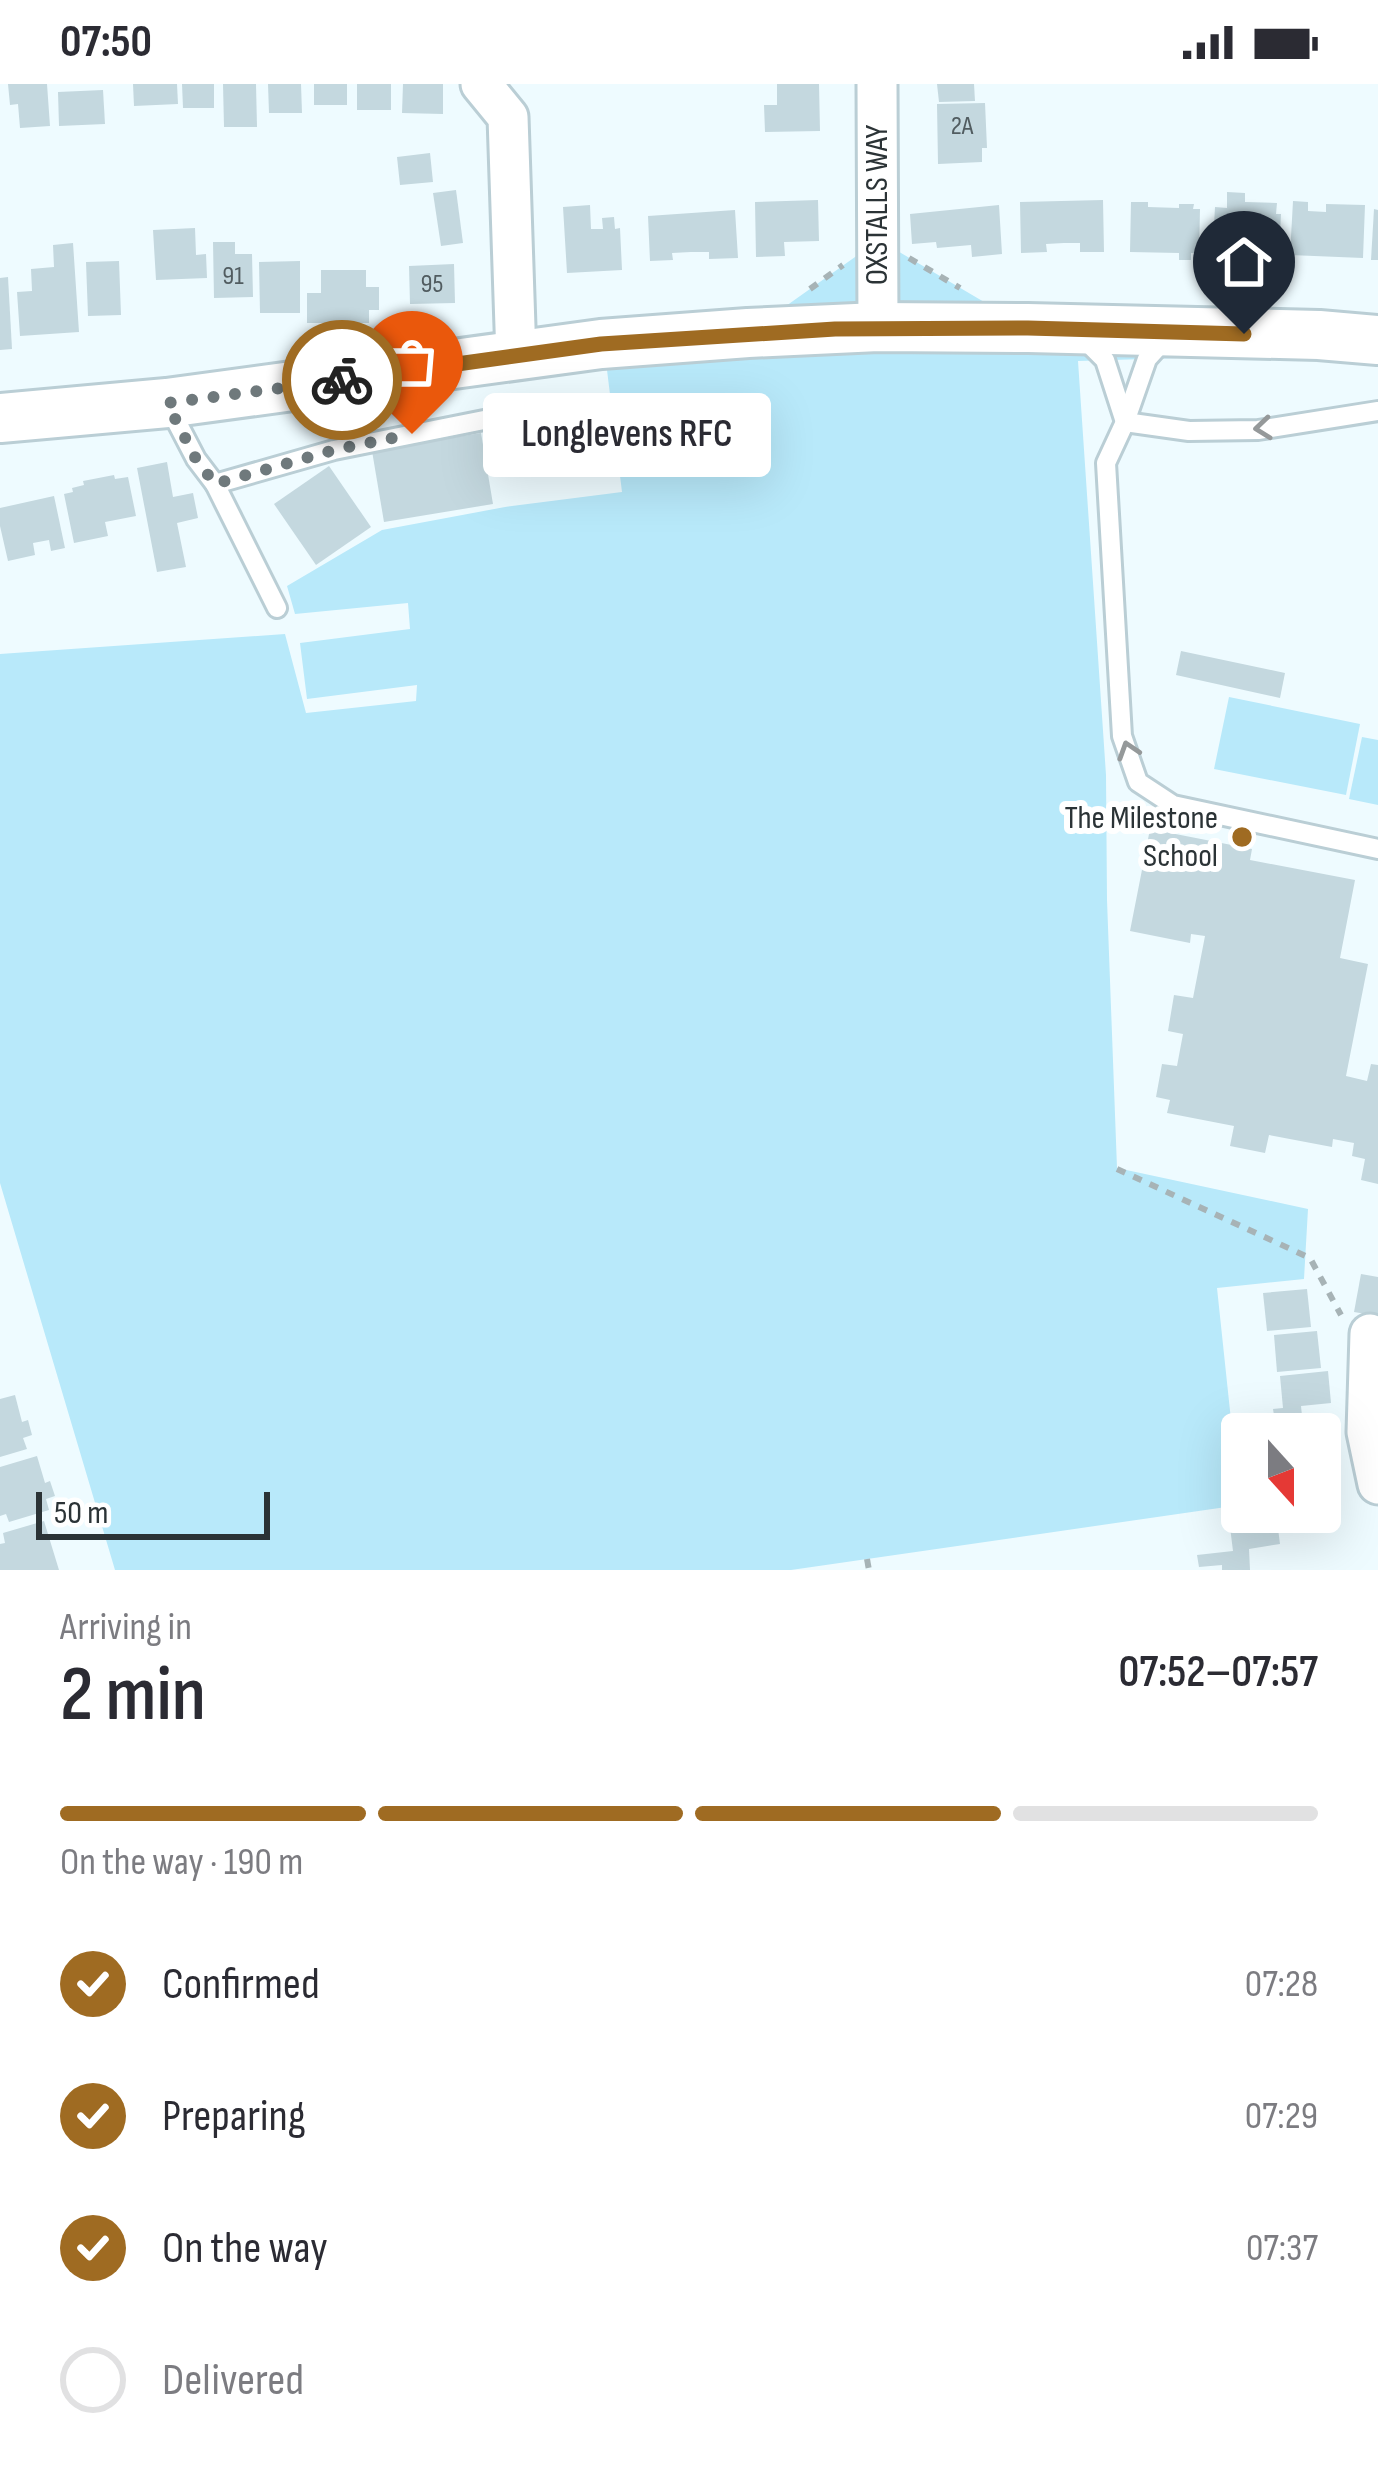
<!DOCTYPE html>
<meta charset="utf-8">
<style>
body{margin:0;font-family:"Sofia Sans Condensed",sans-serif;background:#f7f7f7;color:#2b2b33;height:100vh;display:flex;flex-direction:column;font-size:45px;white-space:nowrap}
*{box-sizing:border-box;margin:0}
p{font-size:39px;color:#7c7c81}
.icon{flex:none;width:66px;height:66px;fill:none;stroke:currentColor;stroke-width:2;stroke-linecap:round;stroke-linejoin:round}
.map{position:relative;height:1486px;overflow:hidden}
.details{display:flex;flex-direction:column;background:#fff;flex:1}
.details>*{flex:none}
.needle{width:78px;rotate:159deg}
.fabs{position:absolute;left:1221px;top:1329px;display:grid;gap:24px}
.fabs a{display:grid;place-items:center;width:120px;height:120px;border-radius:12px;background:#fff;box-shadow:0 12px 48px #0002;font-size:60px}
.scale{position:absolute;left:36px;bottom:30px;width:234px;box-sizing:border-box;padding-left:12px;border:6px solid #2b3336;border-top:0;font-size:33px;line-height:42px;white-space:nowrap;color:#2b3336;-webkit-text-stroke:9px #fff;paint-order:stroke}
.pin{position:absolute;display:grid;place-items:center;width:102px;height:102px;color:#fff;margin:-123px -51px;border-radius:50% 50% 50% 0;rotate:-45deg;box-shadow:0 0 12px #0007}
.pin .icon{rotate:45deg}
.courier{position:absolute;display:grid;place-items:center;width:120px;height:120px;margin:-60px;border:9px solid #9f6b22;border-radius:50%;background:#fff;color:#222;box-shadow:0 3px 15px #0007}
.bubble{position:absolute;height:84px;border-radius:12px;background:#fff;box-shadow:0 12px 48px #0002;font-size:39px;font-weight:600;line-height:84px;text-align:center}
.head em{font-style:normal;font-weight:600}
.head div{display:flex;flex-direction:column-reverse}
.head{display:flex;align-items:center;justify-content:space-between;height:204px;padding:0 60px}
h1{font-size:78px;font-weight:600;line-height:90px}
.bar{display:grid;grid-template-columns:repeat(4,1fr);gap:18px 12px;align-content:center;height:144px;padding:0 60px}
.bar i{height:15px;border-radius:9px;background:#e1e1e2}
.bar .selected{background:#9f6b22}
.bar p{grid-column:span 4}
ol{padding:0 60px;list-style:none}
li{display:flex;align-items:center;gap:36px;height:132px}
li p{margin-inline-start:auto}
li .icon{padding:12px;border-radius:50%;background:#9f6b22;color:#fff;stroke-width:4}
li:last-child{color:#7c7c81}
li i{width:66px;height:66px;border:6px solid #e1e1e2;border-radius:50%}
.status{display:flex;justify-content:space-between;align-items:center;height:84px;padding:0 60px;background:#fff;direction:ltr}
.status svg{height:33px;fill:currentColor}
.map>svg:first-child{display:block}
</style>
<div class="status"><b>07:50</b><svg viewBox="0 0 49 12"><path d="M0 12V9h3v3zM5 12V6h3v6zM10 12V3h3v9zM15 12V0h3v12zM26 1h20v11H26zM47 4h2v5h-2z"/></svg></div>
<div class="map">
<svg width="1378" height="1486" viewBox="0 0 1378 1486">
<rect width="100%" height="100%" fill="#eefbff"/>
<!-- green -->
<g fill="#b8e9fa">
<path d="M879,156L1028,244L1378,268L1078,277L1106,691L1107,816L1117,1084L1308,1125L1304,1195L1217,1204L1240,1421L791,1486H115L0,1099V570L285,550L306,629L416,617L417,601L307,615L300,559L410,545L408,519L295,530L287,502L382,446L505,423L622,408L607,286L579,288L516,273L748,249Z"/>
<path d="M1229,613L1360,640L1346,711L1214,685Z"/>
<path d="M1362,653L1378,656V721L1349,715Z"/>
</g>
<!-- building -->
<g fill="#c4d8df">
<path d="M8,0H47L50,42L20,44L18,20L10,21Z"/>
<path d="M133,0H177L178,20L134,22Z"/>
<path d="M182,0H214V24H183Z"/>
<path d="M223,0H256L257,43H224Z"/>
<path d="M268,0H301L302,29H269Z"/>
<rect x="314" y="0" width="33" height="21"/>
<rect x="357" y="0" width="34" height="26"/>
<path d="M403,0H443V30L402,29Z"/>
<path d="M777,0H819L820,47L765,48L764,21H777Z"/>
<path d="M937,0H974L975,17L939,18Z"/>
<path d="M103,6L105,40L59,42L58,8Z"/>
<path d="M985,19L987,64H982V78L938,80L937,20Z"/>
<path d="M430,69L433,98L400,101L397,73Z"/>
<path d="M456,106L463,159L441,162L433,109Z"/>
<path d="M1227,108L1245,109V118L1277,119L1276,130H1281L1279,172L1224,171L1223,179L1212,178L1215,123L1227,124Z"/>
<path d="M818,116L819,157L784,158L785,172L756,173L755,118Z"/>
<path d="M1103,116L1104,168H1080V159H1064L1046,160L1047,168L1021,169L1020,118Z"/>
<path d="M1293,117L1308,118V127L1326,128V120L1365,121L1363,174L1290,171Z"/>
<path d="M1131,118H1148V123L1179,124V120H1194L1193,125H1200L1199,169H1191V176H1179V169L1130,168Z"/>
<path d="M590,121L591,145H603L602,134L614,133L615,145L620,144L622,186L567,189L563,123Z"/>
<path d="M999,121L1002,170L972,173L971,161L937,164L936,158L912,160L910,130Z"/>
<path d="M1374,125L1378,126V176H1371Z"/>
<path d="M735,126L738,174L709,175V168H691L672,169L673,176L650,177L648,132Z"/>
<path d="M195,144L196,171L206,170L207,194L156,196L153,146Z"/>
<path d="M213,158H235V170H252L253,213L214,214Z"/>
<path d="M73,159L79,248L20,252L17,208L32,207L31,185L54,183L53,161Z"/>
<path d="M119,177L121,231L88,232L86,178Z"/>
<path d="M300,177V229H260L259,178Z"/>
<path d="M454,180L455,219L410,220L409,182Z"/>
<path d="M321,186H366V203H379V226H369V239H307V209H321Z"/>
<path d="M8,193L12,265L0,266V194Z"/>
<path d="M481,349L493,420L384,438L372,367Z"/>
<path d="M167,378L173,413L193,409L198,434L177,439L186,483L157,488L137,384Z"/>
<path d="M329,382L371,443L316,481L274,420Z"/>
<path d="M114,391L115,395L128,393L136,432L105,438L108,452L74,459L64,410L73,408L72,404L84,401L83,397Z"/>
<path d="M54,412L65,464L51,467L49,456L33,459L35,471L8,477L0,442V424Z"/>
<path d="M1181,567L1285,589L1280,614L1176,591Z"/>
<path d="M1150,745L1252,765L1250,776L1355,796L1340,874L1368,880L1346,992L1367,997L1371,980L1378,981V1100L1361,1096L1365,1075L1352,1072L1354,1059L1333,1055L1332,1063L1269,1051L1265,1069L1230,1062L1234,1042L1167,1029L1170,1016L1156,1013L1162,980L1177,982L1183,950L1168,947L1174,911L1193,914L1205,852L1191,850L1190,859L1130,847Z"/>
<path d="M1361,1190L1378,1193V1232L1354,1228Z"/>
<path d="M1307,1205L1311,1243L1267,1247L1263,1209Z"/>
<path d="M1317,1247L1321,1284L1277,1288L1274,1251Z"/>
<path d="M1328,1287L1331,1319L1301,1322L1303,1342L1333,1339L1336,1372L1320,1373V1350H1289L1288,1343L1276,1344L1273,1325L1283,1324L1280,1292Z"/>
<path d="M15,1311L22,1338L28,1336L32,1351L23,1354L27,1365L0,1373V1315Z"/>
<path d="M37,1372L45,1399L50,1397L55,1412L46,1415L49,1426L9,1438L6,1430L0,1432V1383Z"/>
<path d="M1335,1377L1340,1422L1320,1424V1379Z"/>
<path d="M1276,1429L1280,1460L1249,1465L1250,1486H1222V1481L1199,1483L1197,1471L1233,1467L1229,1435Z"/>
<path d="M44,1437L59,1486H0V1460L5,1459L3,1449Z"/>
</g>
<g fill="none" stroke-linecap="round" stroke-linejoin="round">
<!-- service casing -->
<g stroke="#baced5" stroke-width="24">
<g id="service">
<path d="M1167,253L1147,275L1125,338L1106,379L1122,652L1138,698L1173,721L1378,765"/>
<path d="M1085,256L1105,276L1125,338L1189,347L1258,346L1378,327"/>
<path d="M169,323L196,375L215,400L334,366L489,335"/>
<path d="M215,400L277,524"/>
</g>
</g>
<!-- minor casing -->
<g stroke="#baced5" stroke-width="45">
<g id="minor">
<path d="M481,0L508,33L516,273"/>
<path d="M877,0L878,243"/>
<path d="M1370,1250L1367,1348L1378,1400"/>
</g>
</g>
<!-- tertiary casing -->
<g stroke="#baced5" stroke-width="54">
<path id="tertiary" d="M0,334L167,319L601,260L748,249L878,243L1028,244L1319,251L1378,256"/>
</g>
<!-- path -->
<g stroke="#a7b3b6" stroke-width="6" stroke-dasharray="9 9" stroke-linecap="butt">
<path d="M909,174L960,204"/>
<path d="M810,205L843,181"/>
<path d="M1117,1085L1310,1174L1341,1231"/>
<path d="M867,1475L869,1486"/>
</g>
<!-- service -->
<use href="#service" stroke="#fff" stroke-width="18"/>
<!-- minor -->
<use href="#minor" stroke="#fff" stroke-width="39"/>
<!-- tertiary -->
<use href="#tertiary" stroke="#fff" stroke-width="48"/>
</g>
<!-- one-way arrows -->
<defs><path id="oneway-chevron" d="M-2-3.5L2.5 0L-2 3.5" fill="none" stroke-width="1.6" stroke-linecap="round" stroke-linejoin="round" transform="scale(3)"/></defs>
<g stroke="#95999a">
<use href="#oneway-chevron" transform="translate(1263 344) rotate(174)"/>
<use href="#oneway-chevron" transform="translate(1128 666) rotate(-108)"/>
</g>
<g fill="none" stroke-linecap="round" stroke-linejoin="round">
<!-- done -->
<path stroke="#6f797c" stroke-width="12" stroke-dasharray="0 21.6" d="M342,296L167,319L196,375L215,400L334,366L412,350"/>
<!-- route -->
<path stroke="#9f6b22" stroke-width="15" d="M342,296L601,260L835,245L1028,244L1244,250"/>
</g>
<!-- markers -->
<circle fill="#9f6b22" stroke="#fff" stroke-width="4.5" cx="1242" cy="753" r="12"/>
<g text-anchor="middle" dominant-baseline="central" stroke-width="12" stroke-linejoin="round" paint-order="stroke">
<!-- number labels -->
<g font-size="27" fill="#515c60">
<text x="962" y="42">2A</text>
<text x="233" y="192">91</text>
<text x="432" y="200">95</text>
</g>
<!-- street labels -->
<g font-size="33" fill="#2b3336" stroke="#fff">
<text transform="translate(877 121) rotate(-90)">OXSTALLS WAY</text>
</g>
<!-- poi labels -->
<g font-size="33" fill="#2b3336" stroke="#fff" text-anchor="end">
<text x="1218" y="734">The Milestone<tspan x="1218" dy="38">School</tspan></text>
</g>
</g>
</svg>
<div class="fabs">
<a><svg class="needle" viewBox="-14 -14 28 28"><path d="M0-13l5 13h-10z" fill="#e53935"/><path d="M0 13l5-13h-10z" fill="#7c7c81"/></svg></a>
</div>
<div class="scale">50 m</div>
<div class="pin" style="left:412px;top:350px;background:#ea580c"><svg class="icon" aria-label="bag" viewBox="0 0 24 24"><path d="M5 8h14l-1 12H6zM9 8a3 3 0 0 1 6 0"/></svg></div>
<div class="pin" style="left:1244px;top:250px;background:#1f2937"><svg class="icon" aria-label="home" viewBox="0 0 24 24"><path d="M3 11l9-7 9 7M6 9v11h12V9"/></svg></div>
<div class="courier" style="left:342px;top:296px"><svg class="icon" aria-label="bike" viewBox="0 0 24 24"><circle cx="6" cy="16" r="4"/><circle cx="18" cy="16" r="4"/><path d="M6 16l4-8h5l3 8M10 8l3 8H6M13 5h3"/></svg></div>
<div class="bubble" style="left:483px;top:309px;width:288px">Longlevens RFC</div>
</div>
<section class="details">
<div class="head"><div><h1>2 min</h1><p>Arriving in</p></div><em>07:52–07:57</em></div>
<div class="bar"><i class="selected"></i><i class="selected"></i><i class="selected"></i><i></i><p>On the way · 190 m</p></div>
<ol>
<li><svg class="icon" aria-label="check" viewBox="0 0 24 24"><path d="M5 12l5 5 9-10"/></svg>Confirmed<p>07:28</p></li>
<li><svg class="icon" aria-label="check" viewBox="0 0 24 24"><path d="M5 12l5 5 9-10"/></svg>Preparing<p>07:29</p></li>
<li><svg class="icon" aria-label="check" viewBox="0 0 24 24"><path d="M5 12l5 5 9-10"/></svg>On the way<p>07:37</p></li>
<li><i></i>Delivered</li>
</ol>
</section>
